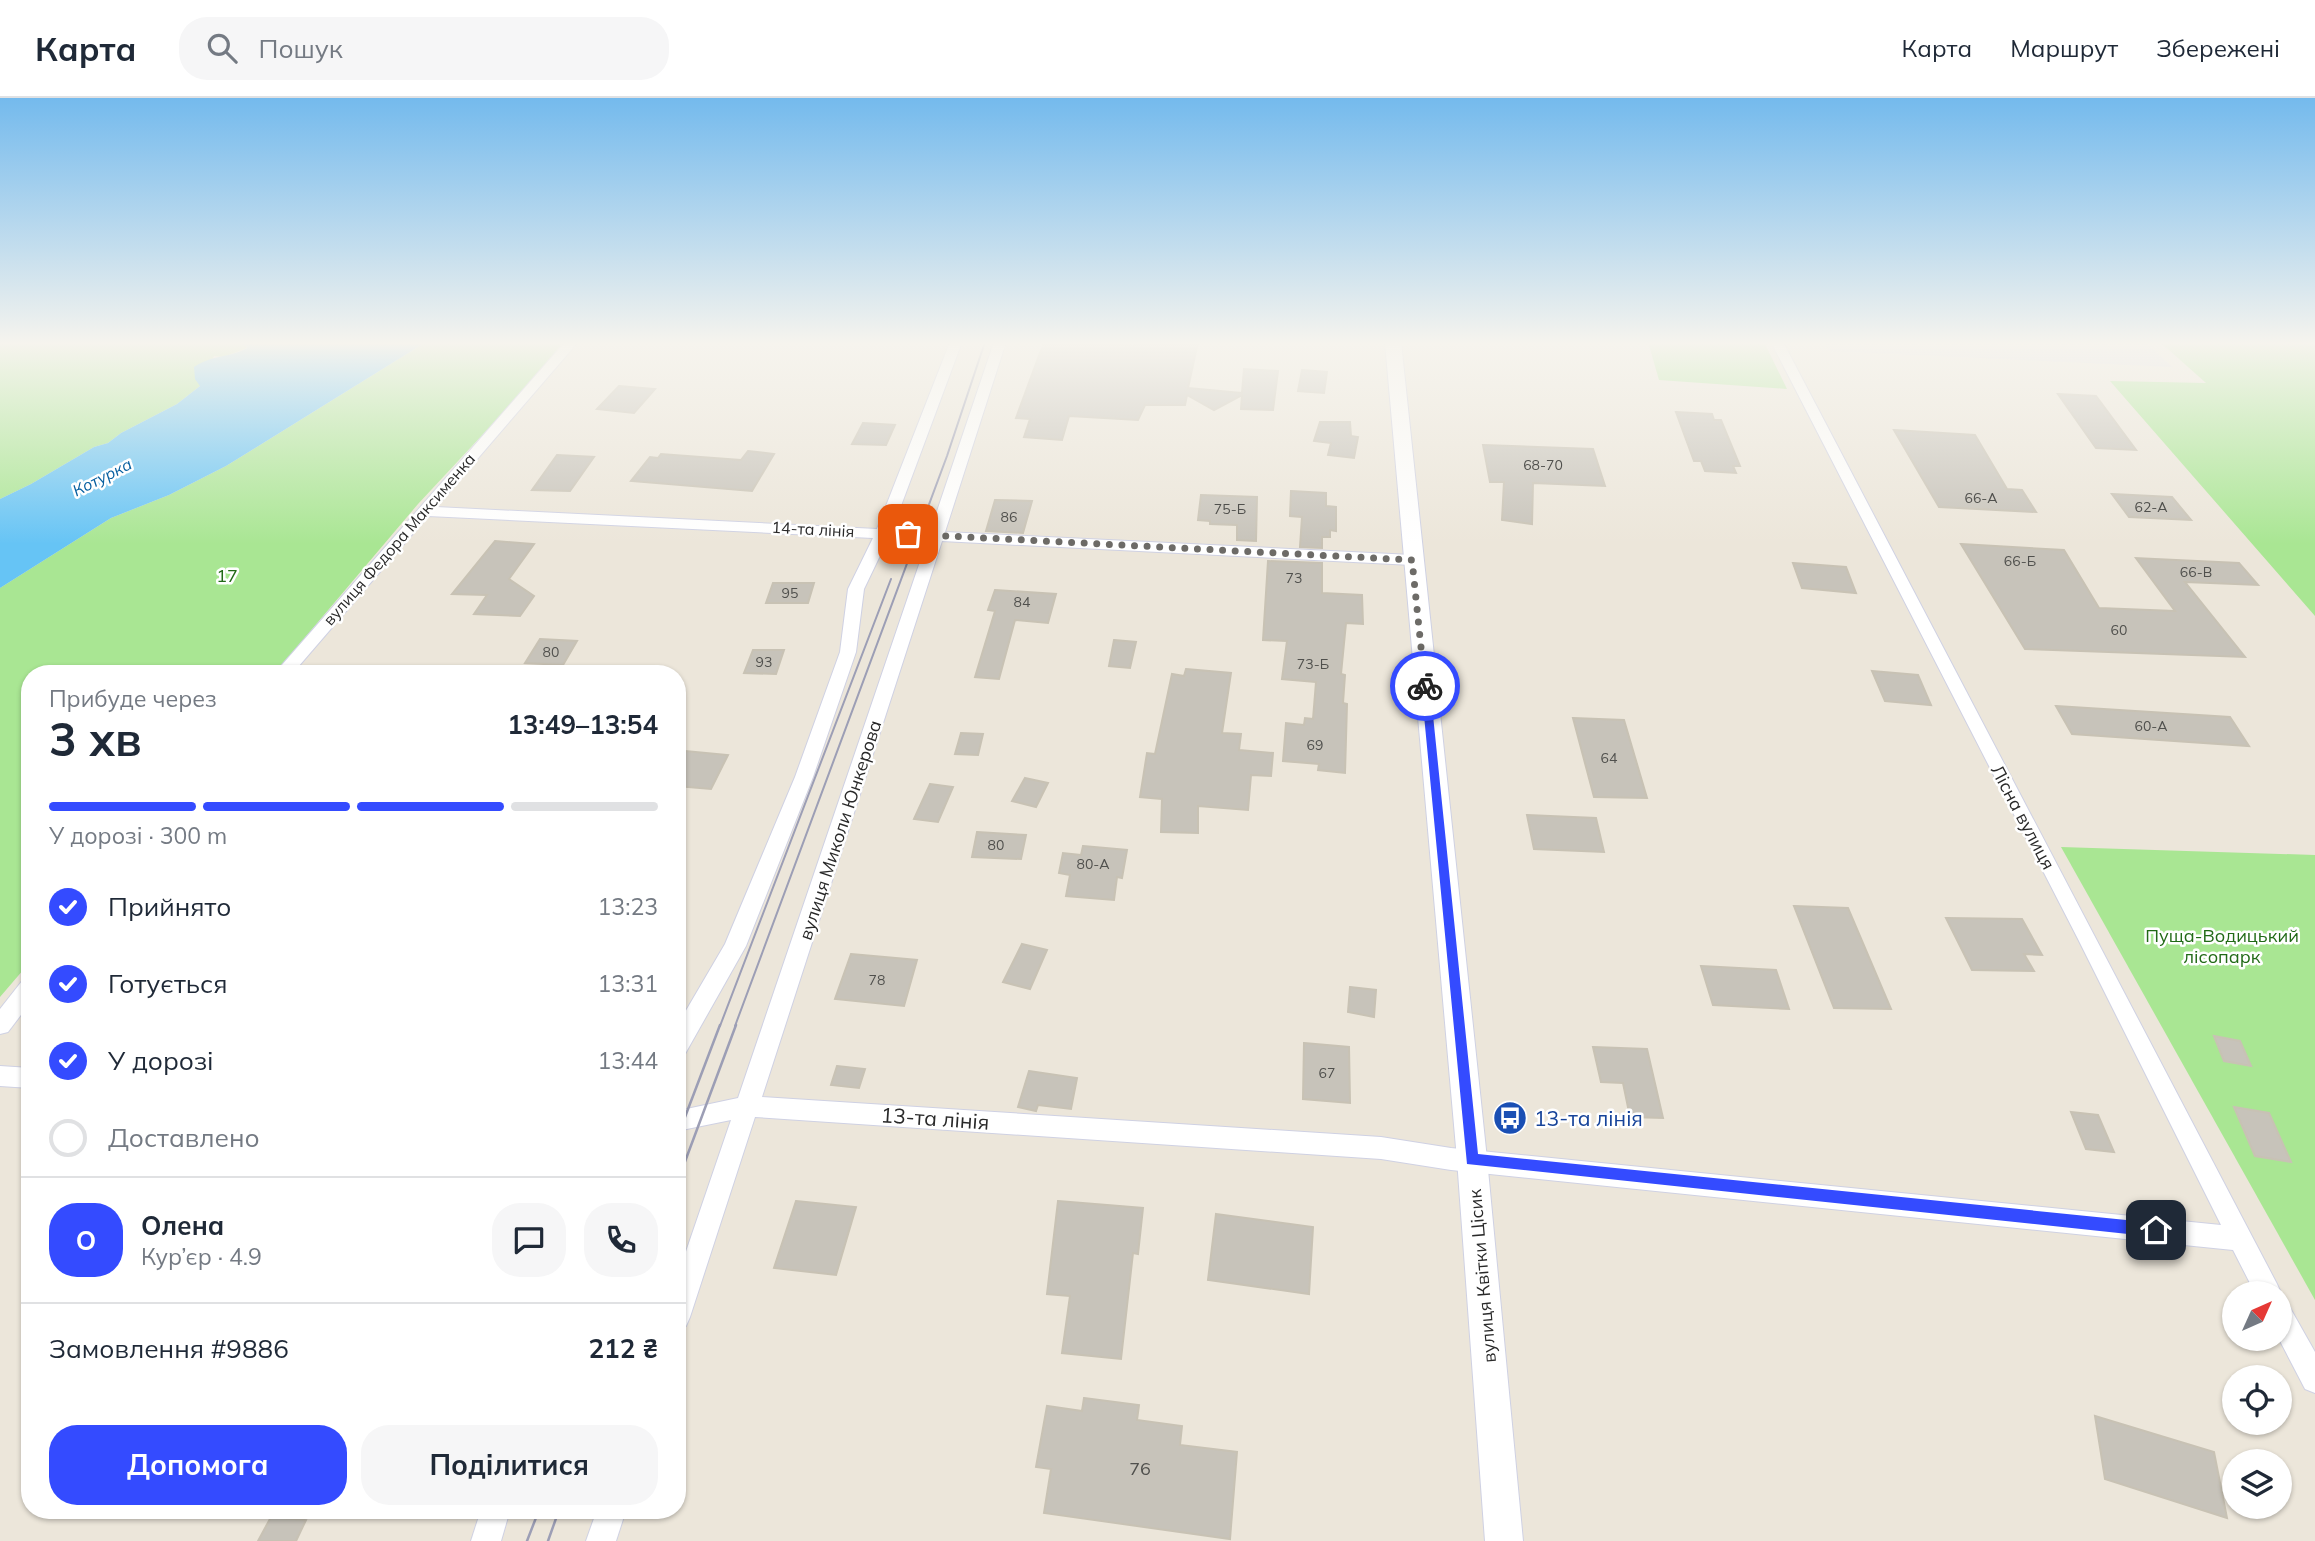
<!DOCTYPE html>
<html lang="uk">
<meta charset="utf-8">
<style>
body{margin:0;font-family:Mulish,sans-serif;background:#f6f6f7;color:#1f2937;height:100vh;display:flex;flex-direction:column;font-size:26px;white-space:nowrap}
*{box-sizing:border-box;margin:0}
p{font-size:23px;color:#747a83}
.icon{flex:none;width:38px;height:38px;fill:none;stroke:currentColor;stroke-width:2;stroke-linecap:round;stroke-linejoin:round}
.map{position:relative;flex:1;overflow:hidden}
.drawer{position:absolute;left:21px;top:567px;width:665px;height:854px;display:flex;flex-direction:column;background:#fff;border-radius:28px;box-shadow:0 2px 5px #0004}
.drawer>*{flex:none}
.needle{width:46px;rotate:45deg}
.controls{position:absolute;left:2222px;top:1183px;display:grid;gap:14px}
.controls a{display:grid;place-items:center;width:70px;height:70px;border-radius:50%;background:#fff;box-shadow:0 2px 5px #0004;font-size:35px}
.pin{position:absolute;display:grid;place-items:center;width:60px;height:60px;color:#fff;margin:-30px;border-radius:14px;box-shadow:0 4px 10px #0006}
.courier{position:absolute;display:grid;place-items:center;width:70px;height:70px;margin:-35px;border:5px solid #344bff;border-radius:50%;background:#fff;color:#222;box-shadow:0 2px 9px #0007}
.head em{font-style:normal;font-weight:700}
.head div{display:flex;flex-direction:column-reverse}
.head{display:flex;align-items:center;justify-content:space-between;height:119px;padding:0 28px}
h1{font-size:46px;font-weight:700;line-height:52px}
.bar{display:grid;grid-template-columns:repeat(4,1fr);gap:10px 7px;align-content:center;height:84px;padding:0 28px}
.bar i{height:9px;border-radius:5px;background:#e0e1e3}
.bar .current{background:#344bff}
.bar p{grid-column:span 4}
.line{display:flex;align-items:center;gap:18px;padding:0 28px;border-top:2px solid #e0e1e3}
.line div{flex:1}
.round{display:grid;place-items:center;flex:none;width:74px;height:74px;border-radius:28px;background:#f6f6f7}
ol{padding:0 28px;list-style:none}
li{display:flex;align-items:center;gap:21px;height:77px}
li p{margin-inline-start:auto}
li .icon{padding:7px;border-radius:50%;background:#344bff;color:#fff;stroke-width:4}
li:last-child{color:#747a83}
li i{width:38px;height:38px;border:4px solid #e0e1e3;border-radius:50%}
.action{display:flex;gap:14px;margin-top:auto;padding:14px 28px}
.action a{flex:1;height:80px;border-radius:28px;background:#344bff;color:#fff;font-size:28px;font-weight:700;line-height:80px;text-align:center}
.action a+a{background:#f6f6f7;color:#1f2937}
header{display:flex;align-items:center;gap:42px;box-sizing:border-box;height:98px;padding:0 35px;background:#fff;border-bottom:2px solid #e0e1e3}
header strong{font-size:33px}
nav{display:flex;gap:38px;margin-inline-start:auto;font-size:24px}
.search{width:490px;height:63px;background:#f6f6f7;display:flex;align-items:center;gap:18px;box-sizing:border-box;padding:0 24px;border-radius:28px;color:#747a83;font-size:26px}
.map>svg:first-child{display:block}
</style>
<header>
<strong>Карта</strong>
<div class="search"><svg class="icon" aria-label="search" viewBox="0 0 24 24"><circle cx="10" cy="10" r="6"/><path d="M15 15l6 6"/></svg>Пошук</div>
<nav><a>Карта</a><a>Маршрут</a><a>Збережені</a></nav>
</header>
<div class="map">
<svg width="2315" height="1443" viewBox="0 0 2315 1443">
<rect width="100%" height="100%" fill="#ece6da"/>
<!-- industrial -->
<path fill="#dedbe4" d="M1825,244H2146L2172,269L1829,253Z"/>
<!-- green -->
<g fill="#a9e693">
<path d="M0,244H242L247,250L223,259L214,258L200,288L177,306L121,335L108,345L94,349L31,386L0,401Z"/>
<path d="M426,244H569L418,406L274,576H30V864L0,899V490L111,420L169,397L226,368Z"/>
<path d="M1648,244H1764L1787,291L1659,282Z"/>
<path d="M2160,244H2315V518L2110,283L2206,285Z"/>
<path d="M2061,749L2315,757V1202Z"/>
</g>
<!-- water -->
<path fill="#66c4f5" d="M242,244H426L226,368L169,397L111,420L0,490V401L31,386L94,349L108,345L121,335L177,306L200,288L195,281L194,269C211,257 229,260 247,250L246,248L240,246Z"/>
<!-- building -->
<g fill="#c7c3ba" stroke="#c8c2b4" stroke-width="2">
<path d="M1044,244L1135,248L1136,244H1198L1188,290L1242,295L1244,271L1278,273L1273,312L1241,311L1242,297L1214,312L1187,297L1185,307H1145L1138,322L1069,318L1062,342L1024,339L1030,321L1016,320Z"/>
<path d="M1302,272L1327,274L1324,295L1298,293Z"/>
<path d="M619,288L655,291L634,315L597,311Z"/>
<path d="M2058,296L2096,298L2136,352L2096,350Z"/>
<path d="M1676,314L1712,316L1714,322H1721L1740,368H1733L1736,375L1705,373L1701,363H1694Z"/>
<path d="M1320,324H1350L1351,338L1358,339L1354,360L1328,357L1331,345L1314,343Z"/>
<path d="M863,325L895,327L886,347L852,346Z"/>
<path d="M1894,332L1975,337L2007,391L2022,392L2036,414L1939,409Z"/>
<path d="M1483,347L1593,351L1605,388L1533,385L1532,426L1502,422L1504,384H1490Z"/>
<path d="M748,353L774,356L752,393L631,383L650,359L658,360L661,356L741,362Z"/>
<path d="M557,357L594,359L570,393L532,392Z"/>
<path d="M1291,393L1326,395V408L1336,409V433L1330,432V439H1322V450L1300,449L1302,419L1290,418Z"/>
<path d="M2112,396L2172,399L2191,422L2129,419Z"/>
<path d="M1201,397L1257,399L1256,443L1237,442V427L1210,426V423L1198,422Z"/>
<path d="M995,402L1032,403L1023,435L986,433Z"/>
<path d="M495,443L534,446L509,481L534,498L520,518L474,516L487,497L452,496Z"/>
<path d="M1961,446L2064,452L2099,510L2175,513L2136,460L2239,465L2258,487L2185,484L2245,559L2025,551Z"/>
<path d="M1268,463L1322,465V495L1362,497L1363,526L1346,525L1341,576L1345,577L1343,605L1347,606L1345,675L1318,672L1319,666L1283,663L1286,625L1304,627L1305,620L1313,621L1316,584L1282,581L1287,543L1263,542Z"/>
<path d="M1793,465L1846,469L1856,495L1802,490Z"/>
<path d="M773,485H814L808,505H766Z"/>
<path d="M995,492L1056,496L1048,525L1015,522L999,581L975,579L995,513L988,512Z"/>
<path d="M540,541L577,543L563,567L525,565Z"/>
<path d="M1114,542L1136,544L1130,570L1109,568Z"/>
<path d="M753,552H784L776,576L744,575Z"/>
<path d="M1186,571L1231,575L1222,635L1241,636L1239,652L1273,655L1271,678L1251,677L1248,712L1198,708V735L1161,734L1162,701L1140,699L1147,655L1155,656L1172,576L1184,578Z"/>
<path d="M1872,573L1918,577L1931,607L1885,603Z"/>
<path d="M2056,608L2230,619L2249,648L2072,636Z"/>
<path d="M1573,620L1624,622L1647,700L1594,699Z"/>
<path d="M961,635L983,636L978,657L955,656Z"/>
<path d="M685,653L728,657L711,691L677,688V668Z"/>
<path d="M1025,680L1048,685L1036,709L1012,703Z"/>
<path d="M930,686L953,689L938,724L914,721Z"/>
<path d="M1527,717L1596,720L1604,754L1534,751Z"/>
<path d="M977,734L1026,737L1021,761L972,759Z"/>
<path d="M1083,748L1127,752L1122,780L1117,779L1114,802L1066,798L1070,777L1059,775L1063,755L1081,757Z"/>
<path d="M1794,808L1848,810L1891,911L1834,910Z"/>
<path d="M1946,820L2022,821L2042,857L2024,856L2034,873L1972,872Z"/>
<path d="M1022,846L1047,852L1030,891L1003,884Z"/>
<path d="M851,856L917,862L904,908L835,901Z"/>
<path d="M1701,868L1776,872L1789,911L1713,907Z"/>
<path d="M1350,889L1376,892L1374,919L1348,914Z"/>
<path d="M2214,938L2240,943L2251,968L2224,963Z"/>
<path d="M1304,945L1349,949L1350,1005L1303,1001Z"/>
<path d="M1593,949L1647,951L1663,1020L1630,1019L1623,985L1601,984Z"/>
<path d="M837,968L865,971L859,990L831,987Z"/>
<path d="M1029,973L1077,980L1071,1011L1038,1007L1036,1013L1018,1009Z"/>
<path d="M2234,1009L2269,1015L2291,1064L2255,1058Z"/>
<path d="M2071,1014L2098,1017L2114,1054L2086,1051Z"/>
<path d="M796,1103L856,1109L836,1177L774,1170Z"/>
<path d="M1058,1103L1143,1110L1138,1156L1133,1155L1121,1261L1062,1255L1070,1198L1047,1196Z"/>
<path d="M1216,1116L1313,1129L1309,1196L1208,1182Z"/>
<path d="M1084,1300L1139,1307L1137,1322L1182,1328L1180,1347L1237,1354L1230,1441L1044,1415L1051,1371L1036,1369L1047,1308L1082,1313Z"/>
<path d="M2095,1318L2214,1354L2227,1420L2105,1381Z"/>
<path d="M271,1419L306,1422L296,1443H258Z"/>
</g>
<g fill="none" stroke-linecap="round" stroke-linejoin="round">
<!-- minor casing -->
<g stroke="#cfd1e3" stroke-width="2">
<g id="minor">
<path d="M565,244H578L436,409L877,431L950,244H962L892,432L930,434L994,244H1006L945,434L1412,457L1420,462L1412,467L942,443L762,999L1381,1039L1451,1050L2221,1127L2078,841L1771,244H1783L2277,1186L2281,1195L2280,1197L2255,1195L2233,1152L1451,1072L1381,1061L755,1019L690,1219L686,1228L677,1232V1180L731,1022L677,1033V1013L738,1000L927,443L888,441L864,491L856,554L813,679L746,848L685,956L677,958V928L725,846L795,679L840,554L848,491L873,440L428,418L292,576H274Z"/>
<path d="M30,880V905L8,934L0,936V911L22,883Z"/>
<path d="M0,968L30,970V990L0,988Z"/>
<path d="M2280,1204L2289,1208L2315,1254V1295L2305,1291L2279,1241Z"/>
<path d="M481,1412H510L501,1443H471Z"/>
<path d="M597,1412H626L616,1443H586Z"/>
</g>
</g>
<!-- tertiary casing -->
<g stroke="#cfd1e3" stroke-width="2">
<path id="tertiary" d="M1385,244H1401L1487,1061L1523,1443H1485L1457,1061Z"/>
</g>
<!-- minor -->
<use href="#minor" fill="#fff" fill-rule="evenodd"/>
<!-- tertiary -->
<use href="#tertiary" fill="#fff" fill-rule="evenodd"/>
<!-- tram-far1 -->
<g stroke="#9c9eb5" stroke-width="2">
<path d="M720,928L891,481"/>
<path d="M735,928L947,358L985,244"/>
</g>
<!-- tram -->
<g stroke="#9c9eb5" stroke-width="2.5">
<path d="M677,1040L720,927"/>
<path d="M677,1085L736,927"/>
<path d="M527,1443L539,1412"/>
<path d="M548,1443L559,1412"/>
</g>
</g>
<!-- sky -->
<linearGradient id="sky" x2="0" y2="1"><stop stop-color="#74baed"/><stop offset="0.55" stop-color="#f6f4ee"/><stop offset="1" stop-color="#f6f4ee" stop-opacity="0"/></linearGradient>
<rect width="2315" height="446" fill="url(#sky)"/>
<!-- route -->
<path fill="#344bff" d="M1421,586L1430,588L1478,1056L2156,1125L2161,1127L2163,1132L2161,1137L2156,1139L1467,1066Z"/>
<g fill="none" stroke-linecap="round" stroke-linejoin="round">
<!-- done -->
<path stroke="#6d6b67" stroke-width="7" stroke-dasharray="0 12.6" d="M908,436L1412,462L1425,588"/>
</g>
<!-- icons -->
<defs>
<g id="bus-disc" transform="scale(1.75)"><circle r="9.5" fill="#1a4fb4" stroke="#fff"/><path d="M-5-6H5V4H4V6H2V4H-2V6H-4V4H-5ZM-3.5-4V0h7V-4ZM-3.5 1.2v1.5H-2V1.2ZM2 1.2v1.5H3.5V1.2Z" fill="#fff"/></g>
</defs>
<g fill-rule="evenodd">
<use href="#bus-disc" x="1510" y="1020"/>
</g>
<g text-anchor="middle" dominant-baseline="central" stroke-width="5" stroke-linejoin="round" paint-order="stroke">
<!-- number labels -->
<g font-size="14" fill="#50504d">
<text x="1543" y="367">68-70</text>
<text x="1981" y="400">66-А</text>
<text x="2151" y="409">62-А</text>
<text x="1230" y="411">75-Б</text>
<text x="1009" y="419">86</text>
<text x="2020" y="463">66-Б</text>
<text x="2196" y="474">66-В</text>
<text x="1294" y="480">73</text>
<text x="790" y="495">95</text>
<text x="1022" y="504">84</text>
<text x="2119" y="532">60</text>
<text x="551" y="554">80</text>
<text x="764" y="564">93</text>
<text x="1313" y="566">73-Б</text>
<text x="2151" y="628">60-А</text>
<text x="1315" y="647">69</text>
<text x="1609" y="660">64</text>
<text x="996" y="747">80</text>
<text x="1093" y="766">80-А</text>
<text x="877" y="882">78</text>
<text x="1327" y="975">67</text>
</g>
<!-- far-water labels -->
<g font-size="16" font-style="italic" fill="#065fa0" stroke="#fff">
<text transform="translate(102 379) rotate(-27)">Котурка</text>
</g>
<!-- far-street labels -->
<g font-size="16" fill="#292929" stroke="#fff">
<text transform="translate(813 431) rotate(3)">14-та лінія</text>
<text transform="translate(399 441) rotate(-49)">вулиця Федора Максименка</text>
</g>
<!-- park labels -->
<g font-size="18" fill="#216a16" stroke="#fff">
<text x="227" y="477">17</text>
<text x="2222" y="837">Пуща-Водицький<tspan x="2222" dy="21">лісопарк</tspan></text>
</g>
<!-- street labels -->
<g font-size="18" fill="#292929" stroke="#fff">
<text transform="translate(2023 719) rotate(62)">Лісна вулиця</text>
<text transform="translate(840 732) rotate(-72)">вулиця Миколи Юнкерова</text>
<text transform="translate(1482 1178) rotate(-95)">вулиця Квітки Цісик</text>
</g>
<!-- near-number labels -->
<g font-size="18" fill="#50504d">
<text x="1140" y="1370">76</text>
</g>
<!-- near-street labels -->
<g font-size="21" fill="#292929" stroke="#fff">
<text transform="translate(935 1020) rotate(4)">13-та лінія</text>
</g>
<!-- near-transit labels -->
<g font-size="21" fill="#164399" stroke="#fff" text-anchor="start">
<text x="1534" y="1020">13-та лінія</text>
</g>
</g>
</svg>
<div class="controls">
<a><svg class="needle" viewBox="-14 -14 28 28"><path d="M0-13l5 13h-10z" fill="#e53935"/><path d="M0 13l5-13h-10z" fill="#747a83"/></svg></a>
<a><svg class="icon" aria-label="locate" viewBox="0 0 24 24"><circle cx="12" cy="12" r="6"/><path d="M12 2v4M12 18v4M2 12h4M18 12h4"/></svg></a>
<a><svg class="icon" aria-label="layers" viewBox="0 0 24 24"><path d="M12 4l9 5-9 5-9-5zM3 14l9 5 9-5"/></svg></a>
</div>
<div class="pin" style="left:908px;top:436px;background:#ea580c"><svg class="icon" aria-label="bag" viewBox="0 0 24 24"><path d="M5 8h14l-1 12H6zM9 8a3 3 0 0 1 6 0"/></svg></div>
<div class="pin" style="left:2156px;top:1132px;background:#1f2937"><svg class="icon" aria-label="home" viewBox="0 0 24 24"><path d="M3 11l9-7 9 7M6 9v11h12V9"/></svg></div>
<div class="courier" style="left:1425px;top:588px"><svg class="icon" aria-label="bike" viewBox="0 0 24 24"><circle cx="6" cy="16" r="4"/><circle cx="18" cy="16" r="4"/><path d="M6 16l4-8h5l3 8M10 8l3 8H6M13 5h3"/></svg></div>
<section class="drawer">
<div class="head"><div><h1>3 хв</h1><p>Прибуде через</p></div><em>13:49–13:54</em></div>
<div class="bar"><i class="current"></i><i class="current"></i><i class="current"></i><i></i><p>У дорозі · 300 m</p></div>
<ol>
<li><svg class="icon" aria-label="check" viewBox="0 0 24 24"><path d="M5 12l5 5 9-10"/></svg>Прийнято<p>13:23</p></li>
<li><svg class="icon" aria-label="check" viewBox="0 0 24 24"><path d="M5 12l5 5 9-10"/></svg>Готується<p>13:31</p></li>
<li><svg class="icon" aria-label="check" viewBox="0 0 24 24"><path d="M5 12l5 5 9-10"/></svg>У дорозі<p>13:44</p></li>
<li><i></i>Доставлено</li>
</ol>
<div class="line" style="height:126px"><b class="round" style="background:#344bff;color:#fff">О</b><div><b>Олена</b><p>Кур’єр · 4.9</p></div><a class="round"><svg class="icon" aria-label="chat" viewBox="0 0 24 24"><path d="M4 5h16v11H9l-5 4z"/></svg></a><a class="round"><svg class="icon" aria-label="phone" viewBox="0 0 24 24"><path d="M5 4h4l2 5-3 2q2 4 5 5l2-3 5 2v4C11 20 4 13 5 4z"/></svg></a></div>
<div class="line" style="height:91px"><div>Замовлення #9886</div><b>212 ₴</b></div>
<div class="action"><a>Допомога</a><a>Поділитися</a></div>
</section>
</div>
